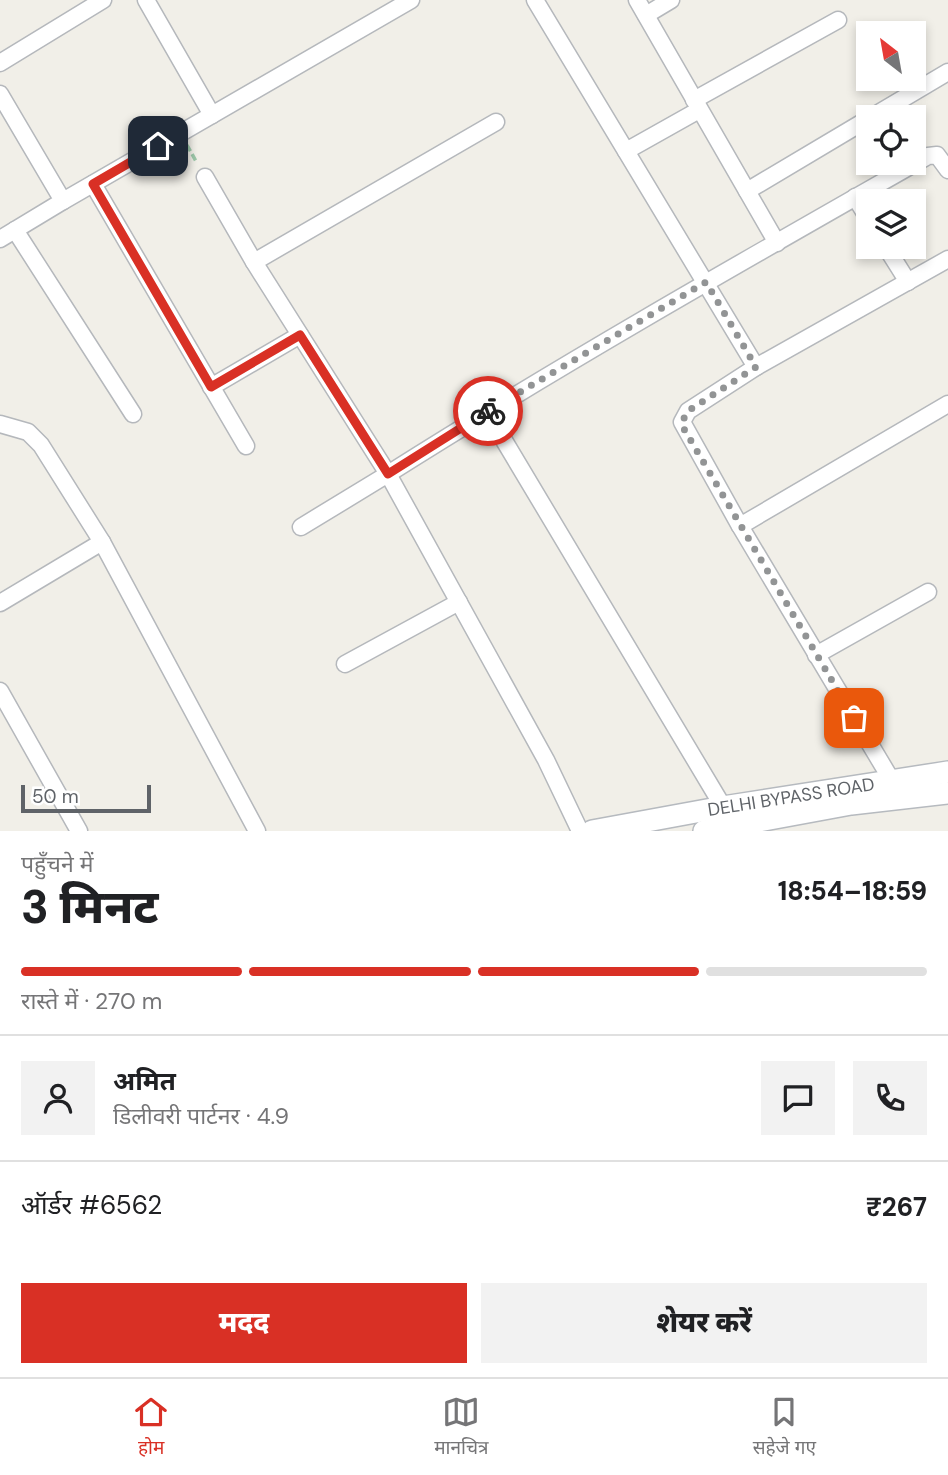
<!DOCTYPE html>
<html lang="hi">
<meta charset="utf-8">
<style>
body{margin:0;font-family:"DM Sans","Noto Sans Devanagari",sans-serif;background:#f2f2f2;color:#202124;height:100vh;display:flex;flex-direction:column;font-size:26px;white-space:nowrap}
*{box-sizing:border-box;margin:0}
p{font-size:23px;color:#757577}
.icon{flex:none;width:38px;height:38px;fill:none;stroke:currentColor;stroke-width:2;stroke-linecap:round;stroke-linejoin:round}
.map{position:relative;height:831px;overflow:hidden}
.sheet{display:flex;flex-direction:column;background:#fff;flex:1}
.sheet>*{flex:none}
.needle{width:46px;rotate:329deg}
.tools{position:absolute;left:856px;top:21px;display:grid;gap:14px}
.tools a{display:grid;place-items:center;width:70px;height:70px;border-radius:0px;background:#fff;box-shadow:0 4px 10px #0003;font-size:35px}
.scale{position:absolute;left:21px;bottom:18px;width:130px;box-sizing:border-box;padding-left:7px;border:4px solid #5f6368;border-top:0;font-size:19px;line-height:24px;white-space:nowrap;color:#5f6368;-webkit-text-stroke:5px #fff;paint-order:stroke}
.pin{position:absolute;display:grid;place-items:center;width:60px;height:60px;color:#fff;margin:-30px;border-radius:14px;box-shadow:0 4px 10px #0006}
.courier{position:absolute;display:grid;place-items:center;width:70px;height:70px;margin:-35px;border:5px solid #d93025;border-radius:50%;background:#fff;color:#222;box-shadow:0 2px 9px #0007}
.overview em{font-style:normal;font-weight:800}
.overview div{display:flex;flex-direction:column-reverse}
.overview{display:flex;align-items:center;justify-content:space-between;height:119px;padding:0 21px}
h1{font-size:46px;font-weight:800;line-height:52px}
.bar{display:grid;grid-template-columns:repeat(4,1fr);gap:10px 7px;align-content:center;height:84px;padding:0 21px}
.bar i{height:9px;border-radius:5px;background:#e0e0e0}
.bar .current{background:#d93025}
.bar p{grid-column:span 4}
.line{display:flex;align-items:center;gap:18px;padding:0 21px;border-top:2px solid #e0e0e0}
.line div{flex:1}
.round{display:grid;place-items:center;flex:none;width:74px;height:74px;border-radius:0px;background:#f2f2f2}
.cta{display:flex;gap:14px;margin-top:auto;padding:14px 21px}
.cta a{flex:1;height:80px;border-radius:0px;background:#d93025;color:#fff;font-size:28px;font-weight:800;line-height:80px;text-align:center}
.cta a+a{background:#f2f2f2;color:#202124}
.tab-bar{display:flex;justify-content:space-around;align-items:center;height:98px;border-top:2px solid #e0e0e0;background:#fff;font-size:19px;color:#757577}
.tab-bar a{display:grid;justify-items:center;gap:4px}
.tab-bar .current{color:#d93025}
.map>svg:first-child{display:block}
</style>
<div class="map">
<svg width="948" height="831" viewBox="0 0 948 831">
<rect width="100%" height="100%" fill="#f1efe8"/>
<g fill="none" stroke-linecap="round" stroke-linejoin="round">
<!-- street casing -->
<g stroke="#b5b8bc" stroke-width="19">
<g id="street">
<path d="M146,0L212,115"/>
<path d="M535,0L756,367"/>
<path d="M637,0L777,243"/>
<path d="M646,15L671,0"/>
<path d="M0,63L103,0"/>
<path d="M0,94L63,201L0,239"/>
<path d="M694,100L838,20"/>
<path d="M872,117L948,72"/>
<path d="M626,151L699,110"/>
<path d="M205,177L254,262L388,474C565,362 747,259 928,156L937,155L948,170"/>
<path d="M93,184L246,446"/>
<path d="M747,191L868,119"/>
<path d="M855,197L868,218"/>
<path d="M63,201L411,0"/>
<path d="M15,230L133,414"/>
<path d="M886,247L908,282"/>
<path d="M254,262L496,122"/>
<path d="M211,387L300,335"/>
<path d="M487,412L728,815"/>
<path d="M0,424L28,432L41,445L102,542L257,831"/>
<path d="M740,526L948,404"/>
<path d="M301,527L388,474L546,760L580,831"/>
<path d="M0,603L102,542"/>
<path d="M816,655L928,592"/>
<path d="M345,664L459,602"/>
<path d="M0,691L79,831"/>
<path d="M892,781L740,526L682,422L688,411L756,367L948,259"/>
</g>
</g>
<!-- secondary casing -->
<g stroke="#b6babf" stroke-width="24">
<g id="secondary">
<path d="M592,831L723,807L948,772"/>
<path d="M704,831L851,804L948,793"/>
</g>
</g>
<!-- path -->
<path stroke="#9cc7a9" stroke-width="3.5" stroke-dasharray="7 3.5" stroke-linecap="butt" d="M187,145L197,163"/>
<!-- street -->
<use href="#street" stroke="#fff" stroke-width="16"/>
<!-- secondary -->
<use href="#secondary" stroke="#fff" stroke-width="21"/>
</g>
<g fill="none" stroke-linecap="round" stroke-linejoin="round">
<!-- done -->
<path stroke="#929495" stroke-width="7" stroke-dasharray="0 12.6" d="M488,411L706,282L756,367L688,411L682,422L684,429L854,718"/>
<!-- route -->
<path stroke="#d93025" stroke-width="9" d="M158,146L93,184L211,387L300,335L388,474L488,411"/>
</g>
<g text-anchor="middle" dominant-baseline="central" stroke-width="5" stroke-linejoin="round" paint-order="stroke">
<!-- street labels -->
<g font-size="18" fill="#5f6368" stroke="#fff">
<text transform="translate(791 797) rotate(-9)">DELHI BYPASS ROAD</text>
</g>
</g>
</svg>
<div class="tools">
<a><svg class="needle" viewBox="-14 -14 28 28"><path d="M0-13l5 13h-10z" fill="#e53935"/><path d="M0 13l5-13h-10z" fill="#757577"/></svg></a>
<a><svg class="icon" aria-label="locate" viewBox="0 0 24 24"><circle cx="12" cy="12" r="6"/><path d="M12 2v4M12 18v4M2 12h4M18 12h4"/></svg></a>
<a><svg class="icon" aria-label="layers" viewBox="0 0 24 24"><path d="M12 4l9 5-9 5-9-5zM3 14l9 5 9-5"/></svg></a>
</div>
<div class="scale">50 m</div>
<div class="pin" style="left:854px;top:718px;background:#ea580c"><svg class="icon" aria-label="bag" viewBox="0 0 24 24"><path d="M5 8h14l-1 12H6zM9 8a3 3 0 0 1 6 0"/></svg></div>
<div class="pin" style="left:158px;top:146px;background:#1f2937"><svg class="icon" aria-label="home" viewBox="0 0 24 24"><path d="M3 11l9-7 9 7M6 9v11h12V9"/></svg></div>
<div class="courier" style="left:488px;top:411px"><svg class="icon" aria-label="bike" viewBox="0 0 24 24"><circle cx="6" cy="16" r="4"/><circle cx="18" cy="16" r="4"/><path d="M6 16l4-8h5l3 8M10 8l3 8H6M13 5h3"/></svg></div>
</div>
<section class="sheet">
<div class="overview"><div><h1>3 मिनट</h1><p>पहुँचने में</p></div><em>18:54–18:59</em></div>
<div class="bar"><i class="current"></i><i class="current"></i><i class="current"></i><i></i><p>रास्ते में · 270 m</p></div>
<div class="line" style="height:126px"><a class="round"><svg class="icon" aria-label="person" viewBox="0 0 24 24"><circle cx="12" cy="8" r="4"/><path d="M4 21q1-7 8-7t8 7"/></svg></a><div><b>अमित</b><p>डिलीवरी पार्टनर · 4.9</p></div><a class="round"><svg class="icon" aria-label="chat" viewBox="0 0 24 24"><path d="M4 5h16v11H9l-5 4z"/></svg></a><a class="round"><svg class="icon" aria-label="phone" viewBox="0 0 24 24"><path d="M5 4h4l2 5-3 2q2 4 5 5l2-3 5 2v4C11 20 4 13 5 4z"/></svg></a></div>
<div class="line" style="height:91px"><div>ऑर्डर #6562</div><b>₹267</b></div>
<div class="cta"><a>मदद</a><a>शेयर करें</a></div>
</section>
<nav class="tab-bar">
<a class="current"><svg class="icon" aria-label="home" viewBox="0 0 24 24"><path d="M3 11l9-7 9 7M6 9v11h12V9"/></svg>होम</a>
<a><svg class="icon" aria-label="map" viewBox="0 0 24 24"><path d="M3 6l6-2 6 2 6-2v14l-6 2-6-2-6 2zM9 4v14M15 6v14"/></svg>मानचित्र</a>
<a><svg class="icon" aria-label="saved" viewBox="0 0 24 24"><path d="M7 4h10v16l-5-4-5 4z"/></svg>सहेजे गए</a>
</nav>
